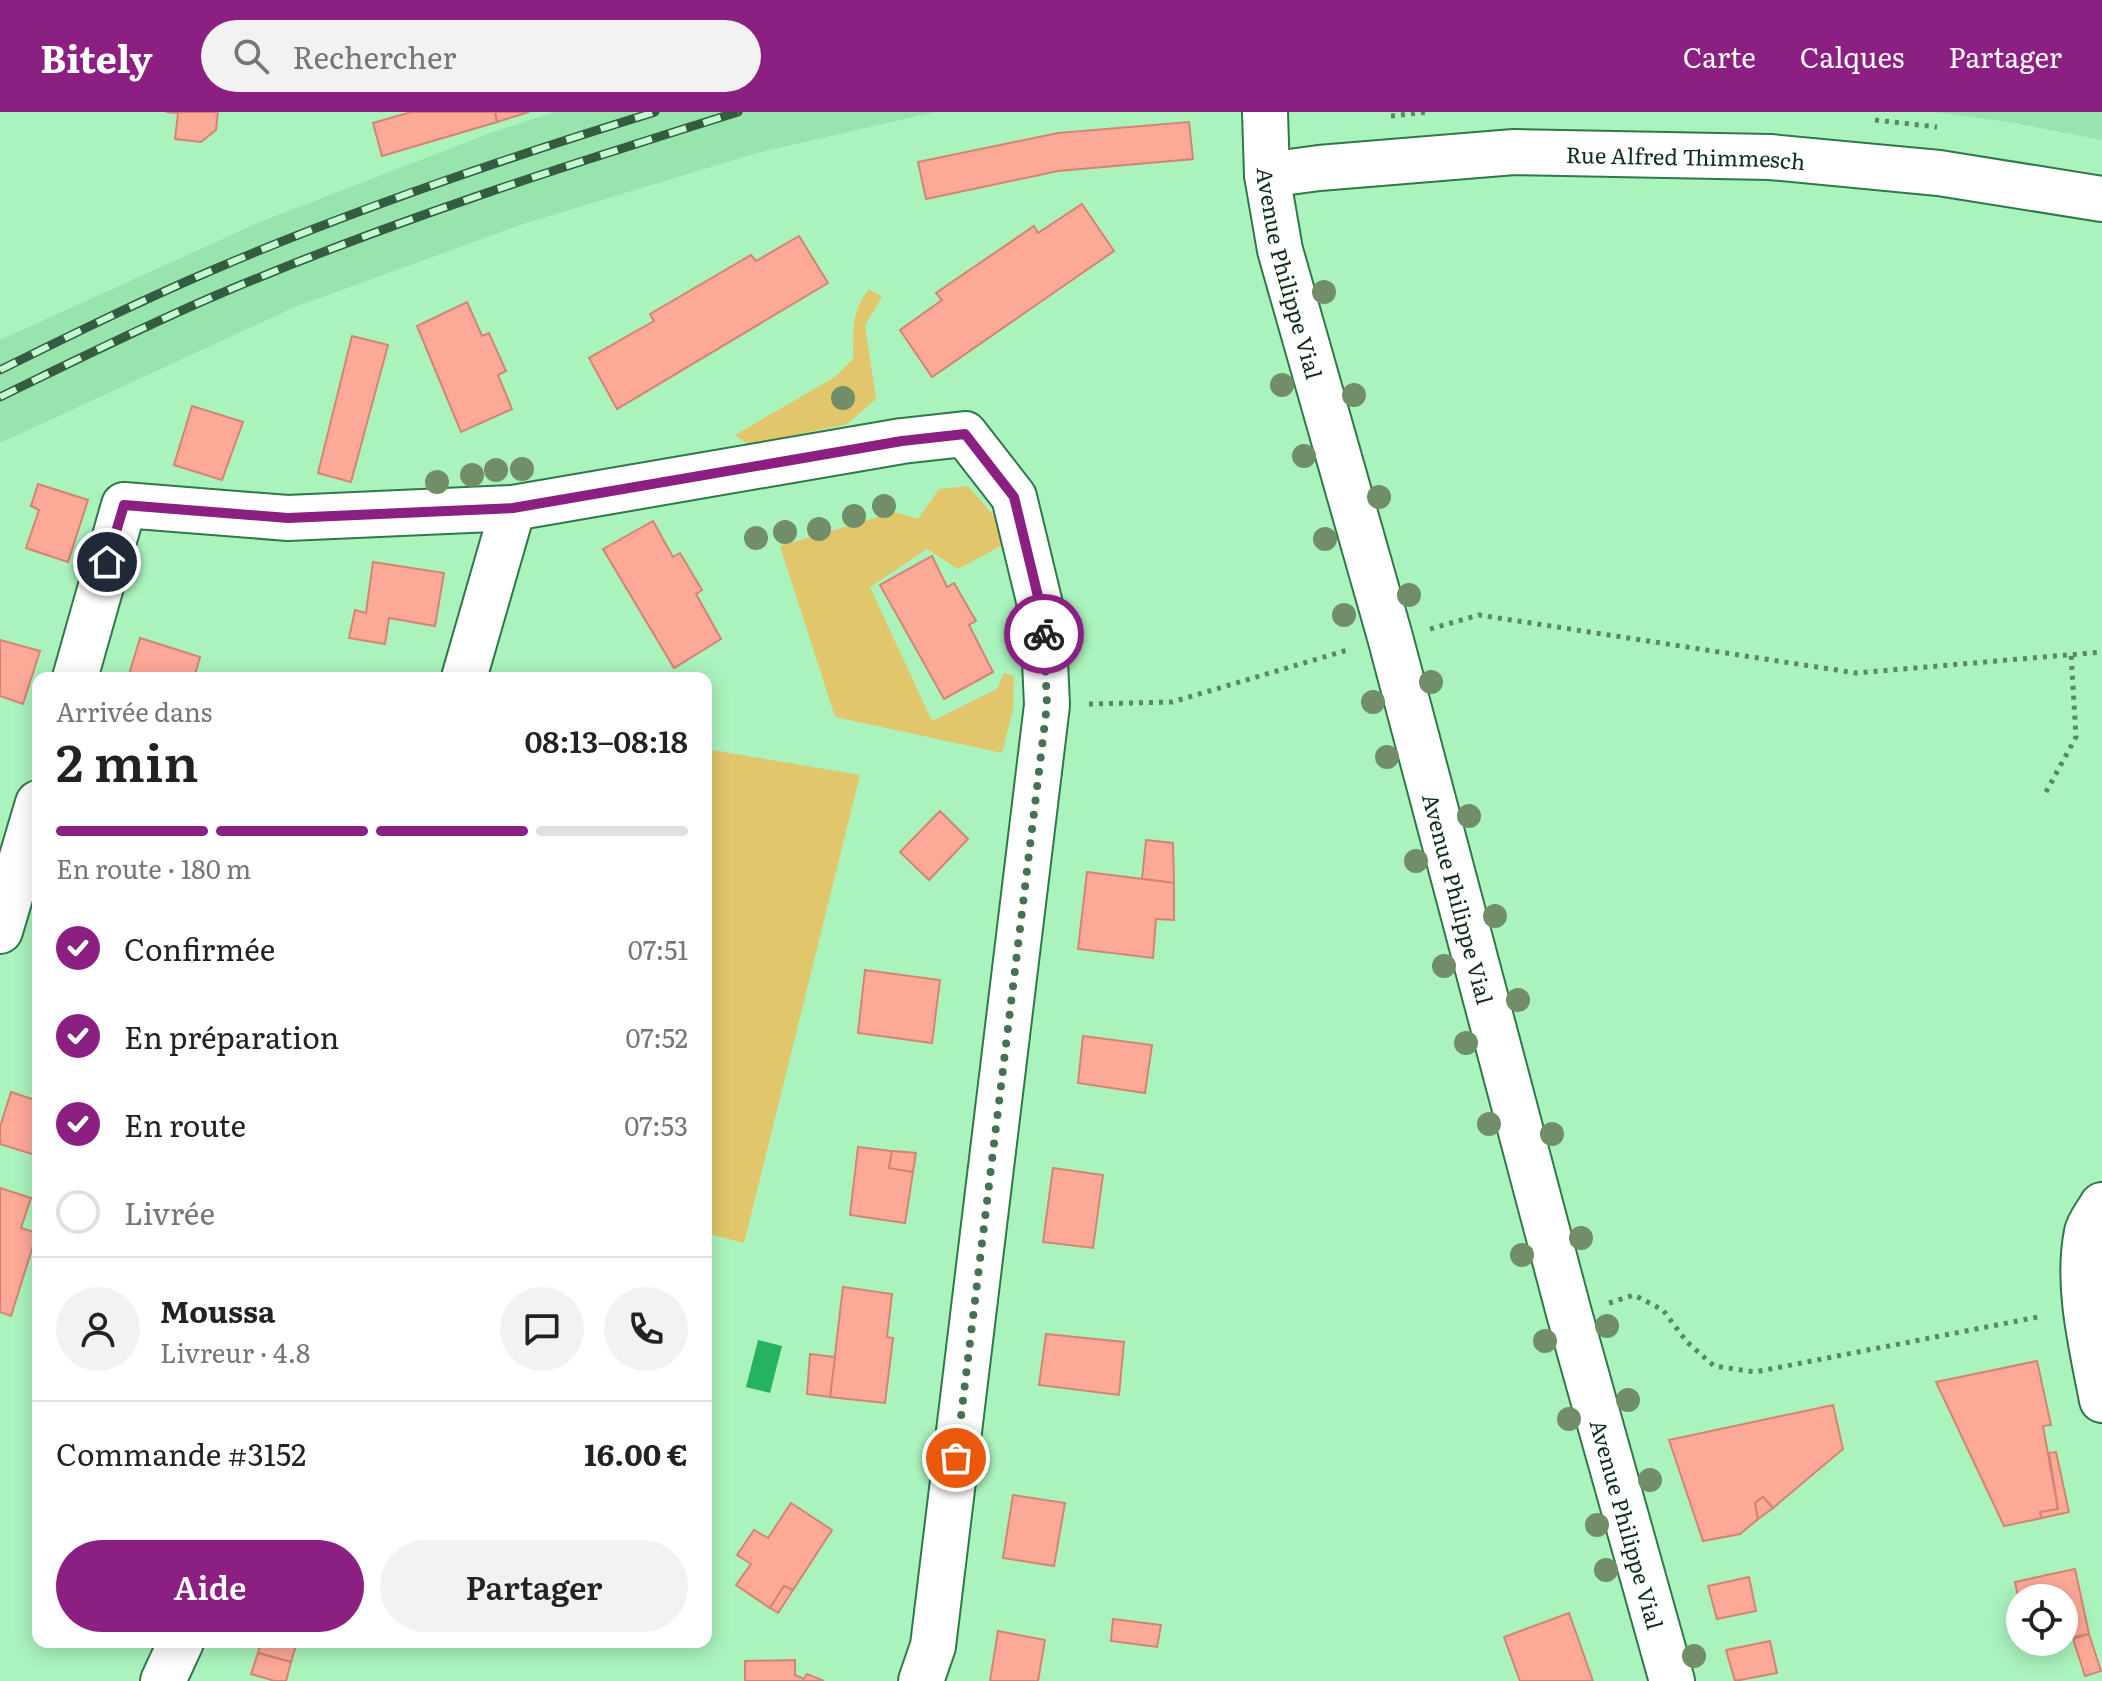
<!DOCTYPE html>
<html lang="fr">
<meta charset="utf-8">
<style>
body{margin:0;font-family:Literata,serif;background:#f2f2f2;color:#222;height:100vh;display:flex;flex-direction:column;font-size:30px;white-space:nowrap}
*{box-sizing:border-box;margin:0}
p{font-size:26px;color:#767676}
.icon{flex:none;width:44px;height:44px;fill:none;stroke:currentColor;stroke-width:2;stroke-linecap:round;stroke-linejoin:round}
.map{position:relative;flex:1;overflow:hidden}
.drawer{position:absolute;left:32px;top:560px;width:680px;height:976px;display:flex;flex-direction:column;background:#fff;border-radius:16px;box-shadow:0 4px 20px #0003}
.drawer>*{flex:none}
.fabs{position:absolute;left:2006px;top:1472px;display:grid;gap:16px}
.fabs a{display:grid;place-items:center;width:72px;height:72px;border-radius:50%;background:#fff;box-shadow:0 4px 20px #0003;font-size:40px}
.pin{position:absolute;display:grid;place-items:center;width:68px;height:68px;color:#fff;margin:-34px;border:4px solid #fff;border-radius:50%;box-shadow:0 2px 8px #0007}
.courier{position:absolute;display:grid;place-items:center;width:80px;height:80px;margin:-40px;border:6px solid #8c1f82;border-radius:50%;background:#fff;color:#222;box-shadow:0 2px 10px #0007}
.head em{font-style:normal;font-weight:600}
.head div{display:flex;flex-direction:column-reverse}
.head{display:flex;align-items:center;justify-content:space-between;height:136px;padding:0 24px}
h1{font-size:52px;font-weight:600;line-height:60px}
.bar{display:grid;grid-template-columns:repeat(4,1fr);gap:12px 8px;align-content:center;height:96px;padding:0 24px}
.bar i{height:10px;border-radius:6px;background:#e0e0e0}
.bar .current{background:#8c1f82}
.bar p{grid-column:span 4}
.line{display:flex;align-items:center;gap:20px;padding:0 24px;border-top:2px solid #e0e0e0}
.line div{flex:1}
.round{display:grid;place-items:center;flex:none;width:84px;height:84px;border-radius:42px;background:#f2f2f2}
ol{padding:0 24px;list-style:none}
li{display:flex;align-items:center;gap:24px;height:88px}
li p{margin-inline-start:auto}
li .icon{padding:8px;border-radius:50%;background:#8c1f82;color:#fff;stroke-width:4}
li:last-child{color:#767676}
li i{width:44px;height:44px;border:4px solid #e0e0e0;border-radius:50%}
.action{display:flex;gap:16px;margin-top:auto;padding:16px 24px}
.action a{flex:1;height:92px;border-radius:48px;background:#8c1f82;color:#fff;font-size:32px;font-weight:600;line-height:92px;text-align:center}
.action a+a{background:#f2f2f2;color:#222}
header{display:flex;align-items:center;gap:48px;box-sizing:border-box;height:112px;padding:0 40px;background:#8c1f82;color:#fff}
header strong{font-size:38px}
nav{display:flex;gap:44px;margin-inline-start:auto;font-size:28px}
.search{width:560px;height:72px;background:#f2f2f2;display:flex;align-items:center;gap:20px;box-sizing:border-box;padding:0 28px;border-radius:44px;color:#767676;font-size:30px}
.map>svg:first-child{display:block}
</style>
<header>
<strong>Bitely</strong>
<div class="search"><svg class="icon" aria-label="search" viewBox="0 0 24 24"><circle cx="10" cy="10" r="6"/><path d="M15 15l6 6"/></svg>Rechercher</div>
<nav><a>Carte</a><a>Calques</a><a>Partager</a></nav>
</header>
<div class="map">
<svg width="2102" height="1569" viewBox="0 0 2102 1569">
<rect width="100%" height="100%" fill="#aaf3bd"/>
<!-- built -->
<g fill="#97e5ad">
<path d="M555,0H935L757,41L526,111L295,195L0,331V228L260,110L490,21Z"/>
<path d="M1932,0H2102V28L2009,10Z"/>
</g>
<!-- green -->
<g fill="#e2c66b">
<path d="M869,177L882,185L865,213L876,287L847,312L749,333L735,323L835,265L853,247C854,217 850,202 869,177Z"/>
<path d="M968,374L1014,427L958,457L927,437L870,475L932,609L997,577L1004,561L1014,564L1013,597L1002,641L835,605L780,434L895,400L918,407L939,377Z"/>
<path d="M706,637L860,663L744,1131L706,1121Z"/>
</g>
<!-- water -->
<path fill="#25b261" d="M758,1228L782,1234L770,1281L746,1275Z"/>
<!-- building -->
<g fill="#fda997" stroke="#d48473" stroke-width="2">
<path d="M166,0H218L216,18L201,30L175,27L178,1Z"/>
<path d="M411,0H495L497,10L382,44L373,11Z"/>
<path d="M495,0H529L497,10Z"/>
<path d="M1189,10L1193,47L1058,59L926,87L918,50L1058,21Z"/>
<path d="M1082,92L1114,139L932,265L900,218L942,188L936,181L1034,114L1038,121Z"/>
<path d="M799,124L828,171L617,297L589,246L654,209L650,202L751,143L756,149Z"/>
<path d="M467,190L482,224L489,221L506,259L498,263L512,297L461,320L417,214Z"/>
<path d="M352,224L388,233L351,370L318,361Z"/>
<path d="M192,294L243,310L222,368L174,353Z"/>
<path d="M38,372L88,388L68,450L26,436L39,398L31,394Z"/>
<path d="M653,409L673,445L680,441L702,478L696,482L721,527L674,556L603,437Z"/>
<path d="M932,444L947,475L954,471L976,509L969,513L993,560L944,587L880,473Z"/>
<path d="M373,450L444,461L435,514L389,506L385,532L349,526L355,498L366,501Z"/>
<path d="M140,526L200,545L194,566H128Z"/>
<path d="M0,528L40,539L23,592L0,584Z"/>
<path d="M940,699L968,727L929,768L900,740Z"/>
<path d="M1146,728L1173,731L1174,771L1142,767Z"/>
<path d="M1087,760L1174,771V808L1156,807L1153,846L1078,837Z"/>
<path d="M865,858L940,868L932,931L858,921Z"/>
<path d="M1083,924L1152,933L1145,981L1078,971Z"/>
<path d="M11,980L38,989V1044L0,1032V1015Z"/>
<path d="M858,1035L892,1039L889,1056L913,1060L905,1111L850,1103Z"/>
<path d="M892,1039L916,1041L913,1060L889,1056Z"/>
<path d="M1053,1056L1103,1063L1093,1136L1043,1130Z"/>
<path d="M0,1076L31,1086L21,1116L37,1121L11,1204L0,1200Z"/>
<path d="M843,1175L892,1182L887,1225L893,1226L885,1291L830,1285Z"/>
<path d="M1046,1222L1124,1230L1119,1283L1039,1273Z"/>
<path d="M810,1242L835,1245L830,1285L807,1282Z"/>
<path d="M2037,1249L2051,1313L2043,1314L2058,1397L2040,1400L2042,1406L2004,1414L1936,1270Z"/>
<path d="M1833,1293L1843,1337L1773,1396L1763,1385L1755,1391L1758,1407L1740,1422L1703,1429L1669,1328Z"/>
<path d="M2056,1340L2069,1400L2042,1406L2040,1400L2058,1397L2049,1341Z"/>
<path d="M1013,1383L1065,1391L1054,1454L1003,1446Z"/>
<path d="M1763,1385L1773,1396L1758,1407L1755,1391Z"/>
<path d="M791,1391L832,1418L793,1478L784,1474L770,1496L736,1473L751,1452L737,1443L754,1418L768,1426Z"/>
<path d="M2075,1457L2089,1522L2064,1527V1486H2020V1494L2015,1470Z"/>
<path d="M1749,1465L1756,1499L1717,1507L1708,1474Z"/>
<path d="M784,1474L793,1478L778,1501L770,1496Z"/>
<path d="M1569,1501L1593,1569H1520L1504,1525Z"/>
<path d="M1113,1507L1161,1513L1157,1535L1111,1529Z"/>
<path d="M998,1519L1045,1528L1038,1569H990Z"/>
<path d="M2089,1522L2101,1559L2085,1564L2073,1527Z"/>
<path d="M1770,1529L1777,1561L1735,1569L1726,1538Z"/>
<path d="M261,1530H297L291,1550L258,1541Z"/>
<path d="M258,1541L291,1550L286,1569H275L251,1562Z"/>
<path d="M795,1548V1563L804,1567L807,1562L824,1569H745V1549Z"/>
</g>
<g fill="none" stroke-linecap="round" stroke-linejoin="round">
<!-- street casing -->
<g stroke="#307849" stroke-width="48">
<g id="street">
<path id="s1" d="M1265,0L1267,63L1280,138L1390,525L1569,1201L1672,1569"/>
<path id="s2" d="M1267,63L1319,56L1514,40L1770,45L1939,61L2102,87"/>
<path d="M75,566L124,393L288,406L513,396L902,329L965,322L1014,385L1043,505L1047,593L933,1534L921,1569"/>
<path d="M464,566L513,396"/>
<path d="M0,819L38,691"/>
<path d="M2102,1093C2097,1102 2089,1111 2087,1120C2076,1173 2092,1235 2102,1288"/>
<path d="M163,1569L181,1530"/>
</g>
</g>
<!-- path -->
<g stroke="#578966" stroke-width="5" stroke-dasharray="4 6" stroke-linecap="butt">
<path d="M1391,4L1428,0"/>
<path d="M1875,8L1937,15"/>
<path d="M1430,517L1479,503L1856,561L2102,540"/>
<path d="M1089,592L1172,590L1351,537"/>
<path d="M2046,680L2076,625L2071,541"/>
<path d="M1609,1191L1634,1183L1663,1198L1687,1230L1714,1254L1755,1260L2043,1204"/>
</g>
<!-- street -->
<use href="#street" stroke="#fff" stroke-width="44"/>
<!-- rail casing -->
<g stroke="#345c40" stroke-width="9">
<g id="rail">
<path d="M0,258C71,223 142,188 215,157C358,96 506,46 655,0"/>
<path d="M0,285C74,249 148,212 224,180C392,109 564,54 738,0"/>
</g>
</g>
<!-- rail -->
<use href="#rail" stroke="#c3fcd1" stroke-width="6" stroke-dasharray="18" stroke-linecap="butt"/>
</g>
<!-- trees -->
<g fill="#718e69">
<circle cx="1324" cy="180" r="12"/>
<circle cx="1282" cy="273" r="12"/>
<circle cx="1354" cy="283" r="12"/>
<circle cx="843" cy="286" r="12"/>
<circle cx="1304" cy="344" r="12"/>
<circle cx="522" cy="357" r="12"/>
<circle cx="496" cy="358" r="12"/>
<circle cx="472" cy="363" r="12"/>
<circle cx="437" cy="370" r="12"/>
<circle cx="1379" cy="385" r="12"/>
<circle cx="884" cy="394" r="12"/>
<circle cx="854" cy="404" r="12"/>
<circle cx="819" cy="417" r="12"/>
<circle cx="785" cy="420" r="12"/>
<circle cx="756" cy="426" r="12"/>
<circle cx="1325" cy="427" r="12"/>
<circle cx="1409" cy="483" r="12"/>
<circle cx="1344" cy="503" r="12"/>
<circle cx="1431" cy="570" r="12"/>
<circle cx="1373" cy="590" r="12"/>
<circle cx="1387" cy="645" r="12"/>
<circle cx="1469" cy="704" r="12"/>
<circle cx="1416" cy="749" r="12"/>
<circle cx="1495" cy="804" r="12"/>
<circle cx="1444" cy="854" r="12"/>
<circle cx="1518" cy="888" r="12"/>
<circle cx="1466" cy="931" r="12"/>
<circle cx="1489" cy="1012" r="12"/>
<circle cx="1552" cy="1022" r="12"/>
<circle cx="1581" cy="1126" r="12"/>
<circle cx="1522" cy="1143" r="12"/>
<circle cx="1607" cy="1214" r="12"/>
<circle cx="1545" cy="1229" r="12"/>
<circle cx="1628" cy="1288" r="12"/>
<circle cx="1569" cy="1307" r="12"/>
<circle cx="1650" cy="1368" r="12"/>
<circle cx="1597" cy="1413" r="12"/>
<circle cx="1606" cy="1458" r="12"/>
<circle cx="1694" cy="1544" r="12"/>
</g>
<g fill="none" stroke-linecap="round" stroke-linejoin="round">
<!-- done -->
<path stroke="#457252" stroke-width="8" stroke-dasharray="0 14.4" d="M956,1346L1047,593L1044,522"/>
<!-- route -->
<path stroke="#8c1f82" stroke-width="10" d="M107,450L124,393L288,406L513,396L902,329L965,322L1014,385L1043,505L1044,522"/>
</g>
<g text-anchor="middle" dominant-baseline="central" stroke-width="6" stroke-linejoin="round" paint-order="stroke">
<!-- street labels -->
<g font-size="22" fill="#0f2d19" stroke="#c3fcd1">
<text stroke="none"><textPath href="#s2" startOffset="420">Rue Alfred Thimmesch</textPath></text>
<text stroke="none"><textPath href="#s1" startOffset="164">Avenue Philippe Vial</textPath></text>
<text stroke="none"><textPath href="#s1" startOffset="812">Avenue Philippe Vial</textPath></text>
<text stroke="none"><textPath href="#s1" startOffset="1460">Avenue Philippe Vial</textPath></text>
</g>
</g>
</svg>
<div class="fabs">
<a><svg class="icon" aria-label="locate" viewBox="0 0 24 24"><circle cx="12" cy="12" r="6"/><path d="M12 2v4M12 18v4M2 12h4M18 12h4"/></svg></a>
</div>
<div class="pin" style="left:956px;top:1346px;background:#ea580c"><svg class="icon" aria-label="bag" viewBox="0 0 24 24"><path d="M5 8h14l-1 12H6zM9 8a3 3 0 0 1 6 0"/></svg></div>
<div class="pin" style="left:107px;top:450px;background:#1f2937"><svg class="icon" aria-label="home" viewBox="0 0 24 24"><path d="M3 11l9-7 9 7M6 9v11h12V9"/></svg></div>
<div class="courier" style="left:1044px;top:522px"><svg class="icon" aria-label="bike" viewBox="0 0 24 24"><circle cx="6" cy="16" r="4"/><circle cx="18" cy="16" r="4"/><path d="M6 16l4-8h5l3 8M10 8l3 8H6M13 5h3"/></svg></div>
<section class="drawer">
<div class="head"><div><h1>2 min</h1><p>Arrivée dans</p></div><em>08:13–08:18</em></div>
<div class="bar"><i class="current"></i><i class="current"></i><i class="current"></i><i></i><p>En route · 180 m</p></div>
<ol>
<li><svg class="icon" aria-label="check" viewBox="0 0 24 24"><path d="M5 12l5 5 9-10"/></svg>Confirmée<p>07:51</p></li>
<li><svg class="icon" aria-label="check" viewBox="0 0 24 24"><path d="M5 12l5 5 9-10"/></svg>En préparation<p>07:52</p></li>
<li><svg class="icon" aria-label="check" viewBox="0 0 24 24"><path d="M5 12l5 5 9-10"/></svg>En route<p>07:53</p></li>
<li><i></i>Livrée</li>
</ol>
<div class="line" style="height:144px"><a class="round"><svg class="icon" aria-label="person" viewBox="0 0 24 24"><circle cx="12" cy="8" r="4"/><path d="M4 21q1-7 8-7t8 7"/></svg></a><div><b>Moussa</b><p>Livreur · 4.8</p></div><a class="round"><svg class="icon" aria-label="chat" viewBox="0 0 24 24"><path d="M4 5h16v11H9l-5 4z"/></svg></a><a class="round"><svg class="icon" aria-label="phone" viewBox="0 0 24 24"><path d="M5 4h4l2 5-3 2q2 4 5 5l2-3 5 2v4C11 20 4 13 5 4z"/></svg></a></div>
<div class="line" style="height:104px"><div>Commande #3152</div><b>16.00 €</b></div>
<div class="action"><a>Aide</a><a>Partager</a></div>
</section>
</div>
